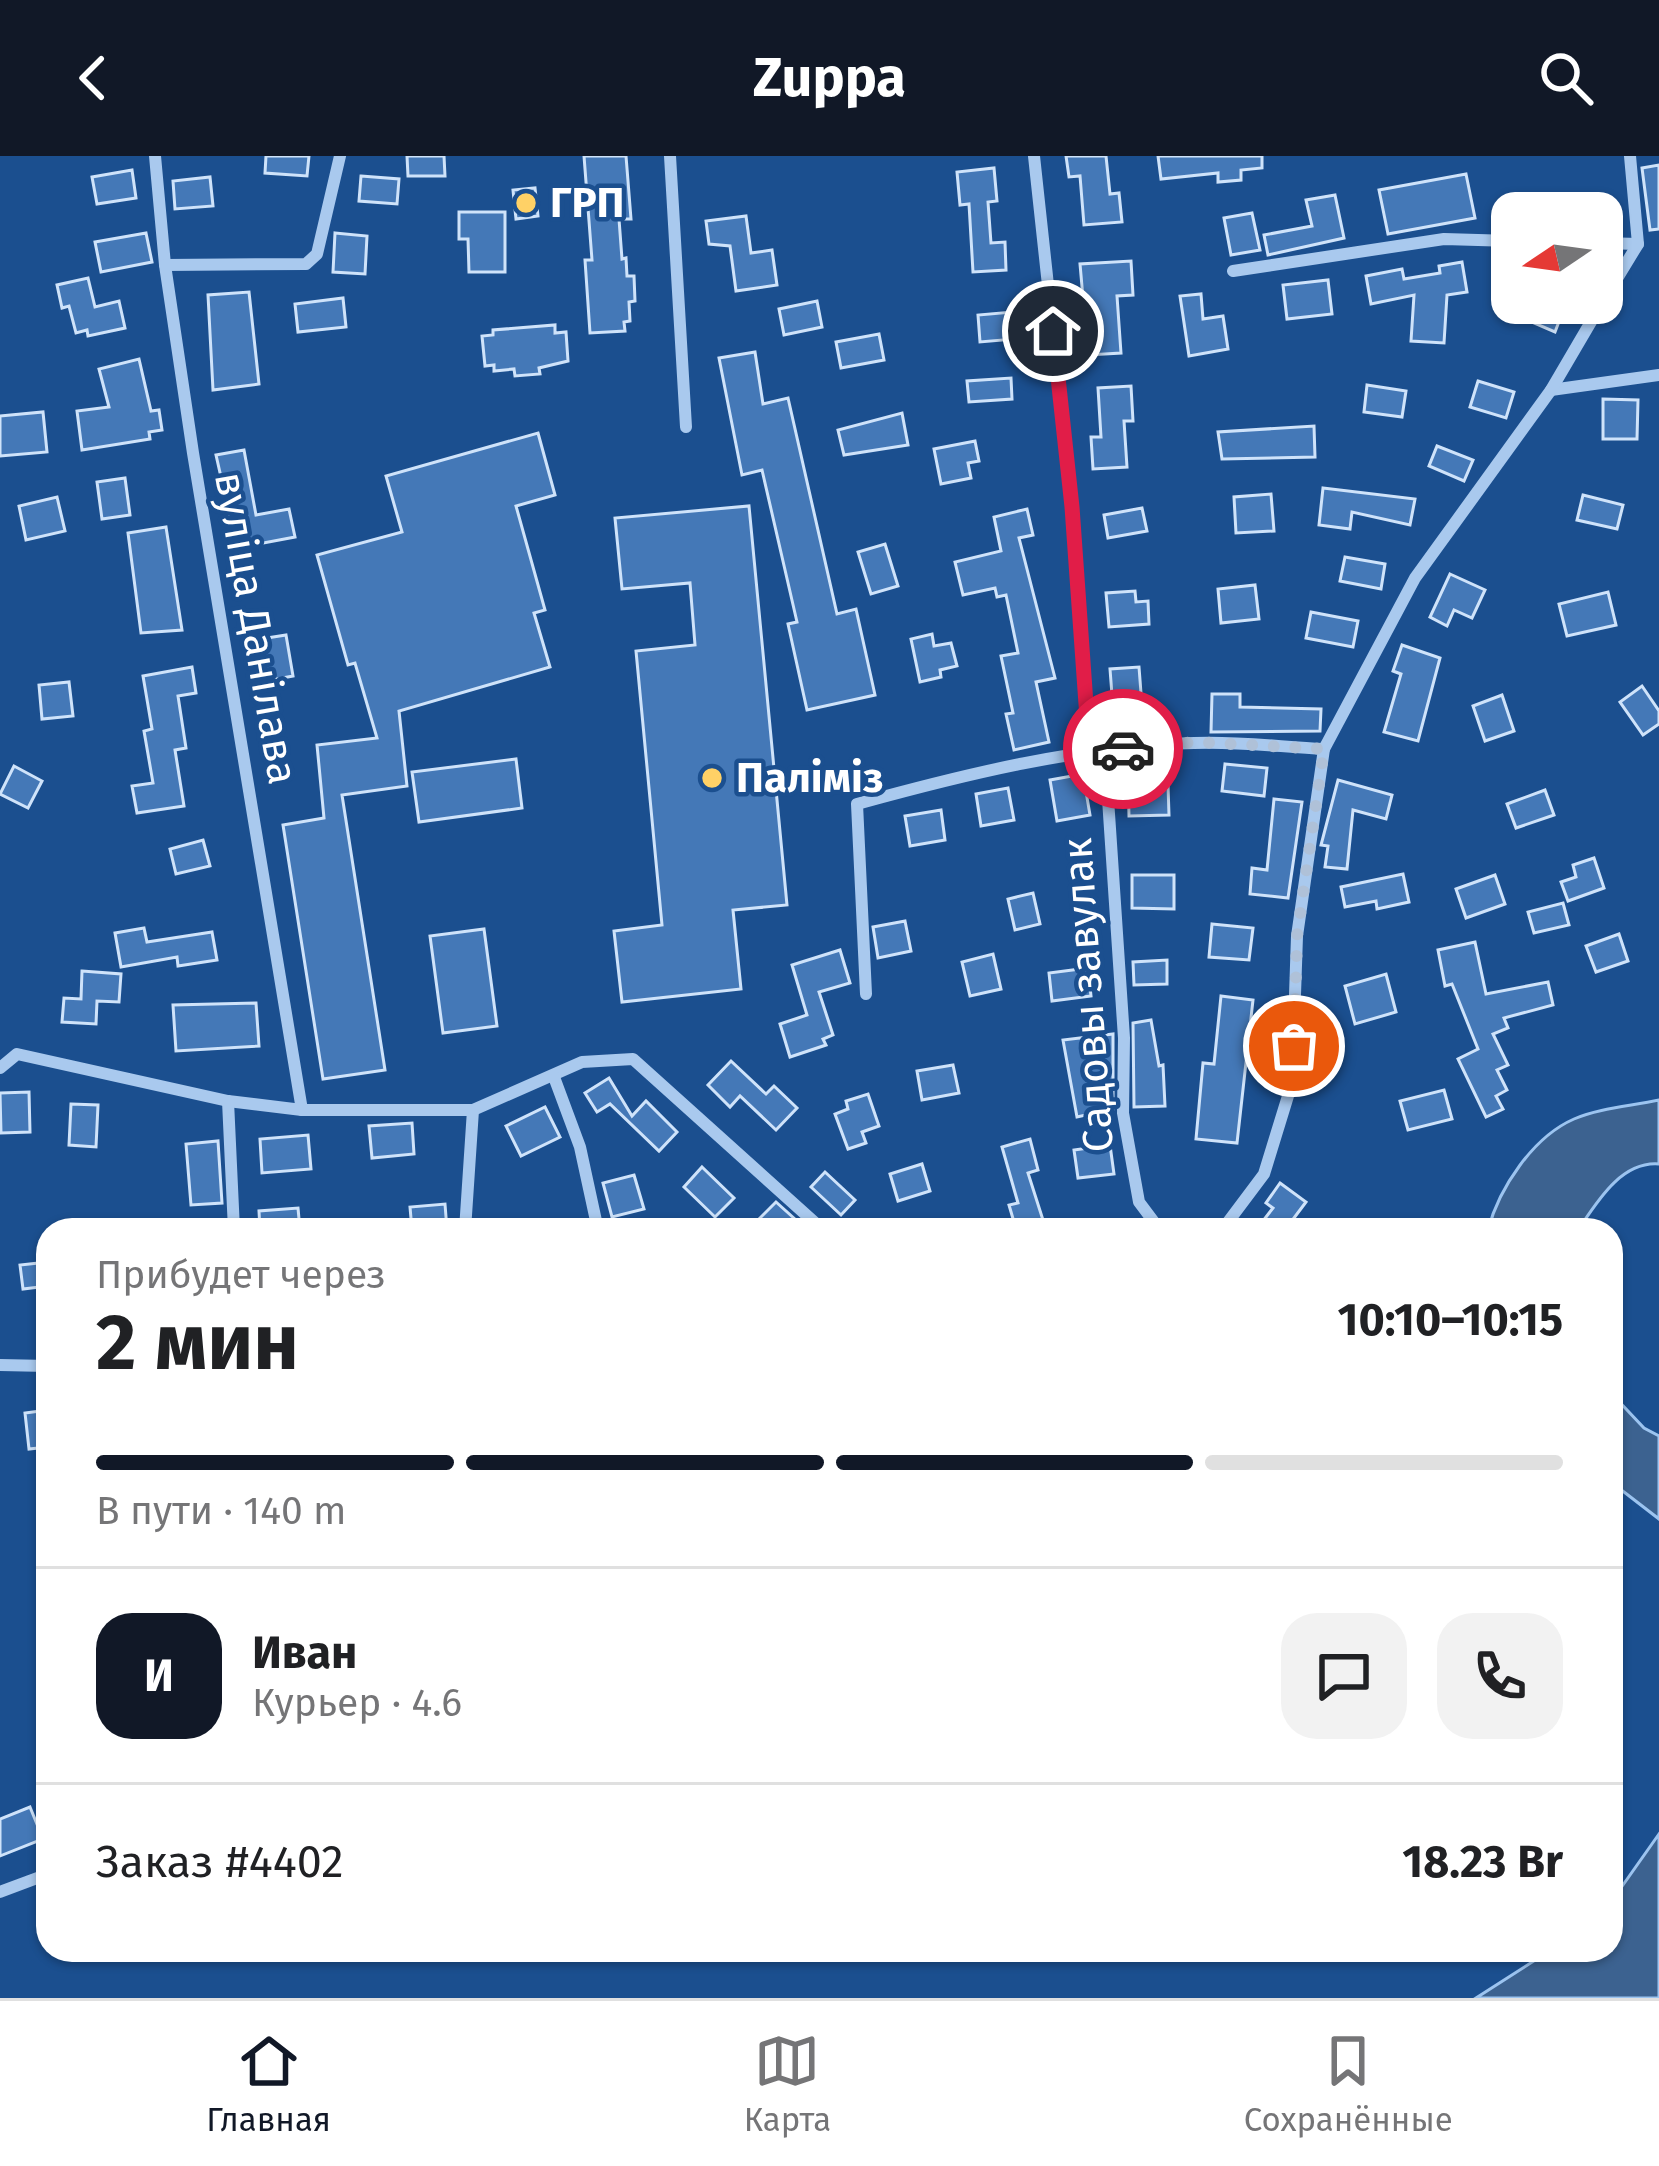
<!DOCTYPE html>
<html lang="ru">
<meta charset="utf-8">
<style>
body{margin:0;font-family:"Fira Sans",sans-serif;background:#f2f2f2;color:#202124;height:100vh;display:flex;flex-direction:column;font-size:45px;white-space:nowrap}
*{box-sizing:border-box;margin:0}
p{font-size:39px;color:#757577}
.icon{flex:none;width:66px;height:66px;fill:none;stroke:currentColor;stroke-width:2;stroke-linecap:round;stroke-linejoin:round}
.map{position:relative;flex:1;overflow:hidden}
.side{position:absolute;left:36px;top:1062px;width:1587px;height:744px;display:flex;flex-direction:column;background:#fff;border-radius:36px;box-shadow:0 3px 9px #0004}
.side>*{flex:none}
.needle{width:78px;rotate:257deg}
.buttons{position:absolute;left:1491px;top:36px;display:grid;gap:24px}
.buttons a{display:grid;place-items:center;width:132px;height:132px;border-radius:24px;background:#fff;box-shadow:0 3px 9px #0004;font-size:60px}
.pin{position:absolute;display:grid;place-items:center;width:102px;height:102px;color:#fff;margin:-51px;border:6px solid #fff;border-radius:50%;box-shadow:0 3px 12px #0007}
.courier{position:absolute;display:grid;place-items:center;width:120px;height:120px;margin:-60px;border:9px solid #e11d48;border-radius:50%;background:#fff;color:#222;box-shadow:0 3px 15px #0007}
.head em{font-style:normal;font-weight:700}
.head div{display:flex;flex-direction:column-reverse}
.head{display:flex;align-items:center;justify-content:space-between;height:204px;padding:0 60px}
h1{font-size:78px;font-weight:700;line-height:90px}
.bar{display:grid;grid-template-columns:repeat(4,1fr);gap:18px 12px;align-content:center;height:144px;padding:0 60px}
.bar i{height:15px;border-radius:9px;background:#e0e0e0}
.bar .current{background:#111827}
.bar p{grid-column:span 4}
.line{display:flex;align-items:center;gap:30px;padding:0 60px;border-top:3px solid #e0e0e0}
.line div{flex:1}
.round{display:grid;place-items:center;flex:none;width:126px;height:126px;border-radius:36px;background:#f2f2f2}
header{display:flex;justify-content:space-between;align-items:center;height:156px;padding:0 60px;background:#111827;color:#fff;font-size:54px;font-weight:700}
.tab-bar{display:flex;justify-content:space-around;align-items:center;height:168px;border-top:3px solid #e0e0e0;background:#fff;font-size:33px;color:#757577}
.tab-bar a{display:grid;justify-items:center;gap:6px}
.tab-bar .current{color:#111827}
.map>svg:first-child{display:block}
</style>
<header><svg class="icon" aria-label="back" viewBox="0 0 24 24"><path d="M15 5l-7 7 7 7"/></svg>Zuppa<svg class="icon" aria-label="search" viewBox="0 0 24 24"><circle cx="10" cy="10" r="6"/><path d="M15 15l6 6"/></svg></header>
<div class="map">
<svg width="1659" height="1842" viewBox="0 0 1659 1842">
<rect width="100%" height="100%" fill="#1b4f8f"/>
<!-- water -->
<g fill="#3c6290" stroke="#9cc4f0" stroke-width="3">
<path d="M1659,944V1008C1621,1005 1597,1046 1578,1074H1488C1499,1032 1533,981 1574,963C1599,952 1632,950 1659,944Z"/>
<path d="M1611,1237L1644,1272L1659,1280V1363L1611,1326Z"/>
<path d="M1659,1678V1842H1476L1551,1794H1611V1746Z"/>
</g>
<!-- building -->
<g fill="#4478b7" stroke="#cfe3fa" stroke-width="3">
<path d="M266,0H309L307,20L265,17Z"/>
<path d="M407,0H444L445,20H408Z"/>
<path d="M584,0H626L631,63H619L622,103L626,102L627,120H634L635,145L629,146L630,165L624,166L625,175L590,177L585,104H592Z"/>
<path d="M1066,0H1106L1110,38L1119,37L1122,66L1084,69L1080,20L1069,21Z"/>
<path d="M1158,0H1262V12L1241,14V24L1218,26V17L1161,23Z"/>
<path d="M1659,9V73L1650,74L1642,12Z"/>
<path d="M994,12L997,45L988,46L991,87L1005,86L1006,114L973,116L969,48L960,49L957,16Z"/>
<path d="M132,14L136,42L97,48L92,21Z"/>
<path d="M1466,18L1475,62L1388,78L1379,34Z"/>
<path d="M361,20L399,23L397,48L359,45Z"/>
<path d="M210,21L213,50L175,53L173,25Z"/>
<path d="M535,32L538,60L516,63L513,34Z"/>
<path d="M1335,39L1344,82L1268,99L1264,79L1312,70L1306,44Z"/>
<path d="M459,56H505V116H469L468,83H459Z"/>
<path d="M1252,57L1260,94L1231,99L1224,62Z"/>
<path d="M746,60L751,97L772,94L777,129L736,135L730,90L709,88L706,65Z"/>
<path d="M146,77L152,106L101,116L95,86Z"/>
<path d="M335,77L367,80L365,118L333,116Z"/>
<path d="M1131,105L1133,139L1117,140L1121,197L1088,199L1080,108Z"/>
<path d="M1462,106L1467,136L1447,139L1444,187L1411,185L1414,139L1371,148L1366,120L1402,113L1404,123L1440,117L1439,110Z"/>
<path d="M88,122L95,151L119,145L125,172L88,180L87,174L76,177L69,150L62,152L57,129Z"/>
<path d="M1328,124L1332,158L1287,163L1283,129Z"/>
<path d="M249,136L259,228L213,234L208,139Z"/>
<path d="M1201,138L1203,163L1223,160L1228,193L1189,200L1180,140Z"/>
<path d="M343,142L346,171L298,176L295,148Z"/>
<path d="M817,145L822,171L784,179L779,153Z"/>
<path d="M1525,147H1544L1563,155L1555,176L1520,161Z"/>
<path d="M1012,156L1015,183L980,186L978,159Z"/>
<path d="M555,169V177L566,176L568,205L539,212L540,218L515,220L514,213L494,215V209L485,210L482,180L493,179V174Z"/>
<path d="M879,178L884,204L841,212L836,186Z"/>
<path d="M755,196L763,248L788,242L837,458L856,453L875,539L807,554L788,468L797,466L762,314L742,319L719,202Z"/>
<path d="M139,203L151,255L159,254L162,274L149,276L150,283L82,294L77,255L109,251L99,213Z"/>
<path d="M1011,222L1012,243L969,246L967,225Z"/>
<path d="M1478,225L1514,236L1506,262L1470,251Z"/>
<path d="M1367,229L1406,235L1402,261L1364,256Z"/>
<path d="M1131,230L1133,265H1124L1127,311L1093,313L1091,281H1101L1098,232Z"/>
<path d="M1603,243L1638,244L1637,283H1603Z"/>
<path d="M43,256L47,296L0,300V260Z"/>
<path d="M902,257L908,289L844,299L838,274Z"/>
<path d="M1314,270L1315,301L1222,303L1218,276Z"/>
<path d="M538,277L555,339L516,350L545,454L534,457L550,511L399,555L407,630L342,639L385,914L323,923L283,669L324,662L317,589L377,582L355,507L348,509L317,399L402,376L386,320Z"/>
<path d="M975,285L979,305L968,307L971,322L941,328L934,293Z"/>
<path d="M1437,290L1473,304L1464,325L1429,310Z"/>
<path d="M244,294L256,359L289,353L295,381L237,392L216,299Z"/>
<path d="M125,322L130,359L102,363L97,326Z"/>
<path d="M1323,332L1415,343L1410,369L1352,356L1350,373L1319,369Z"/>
<path d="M1271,338L1274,375L1236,377L1234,341Z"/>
<path d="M1583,339L1623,349L1617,373L1577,364Z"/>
<path d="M57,341L65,375L26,384L19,350Z"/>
<path d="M749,350L787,749L733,754L741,833L622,846L614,775L662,769L636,495L695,489L690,427L622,433L615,362Z"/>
<path d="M1142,352L1147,375L1108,382L1104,359Z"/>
<path d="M1027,353L1033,379L1019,382L1055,522L1036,526L1049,586L1014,594L1006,558L1013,557L1001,500L1018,497L1006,439L997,441L995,432L963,439L955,406L1001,395L994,361Z"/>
<path d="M166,371L182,474L141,477L128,377Z"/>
<path d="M885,388L898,430L871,438L858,396Z"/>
<path d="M1345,401L1385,408L1381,433L1340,425Z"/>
<path d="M1450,418L1485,434L1472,462L1454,454L1447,470L1430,461Z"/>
<path d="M1255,429L1259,463L1221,467L1218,433Z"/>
<path d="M1135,435L1136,446L1148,445L1149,468L1109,471L1106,437Z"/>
<path d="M1608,436L1616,469L1567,480L1559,448Z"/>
<path d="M1311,456L1358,465L1353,491L1306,482Z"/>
<path d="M932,478L934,490L951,487L957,510L940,514L941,521L920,526L911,483Z"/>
<path d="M286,479L293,520L261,526L254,484Z"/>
<path d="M1402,489L1440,502L1418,585L1384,576L1401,518L1393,515Z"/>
<path d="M192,511L196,537L178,540L186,592L175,594L184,650L137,657L132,630L153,627L144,575L152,573L143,520Z"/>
<path d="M1139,511L1143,563L1114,565L1110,513Z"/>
<path d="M69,526L73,560L42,563L39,529Z"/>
<path d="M1642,530L1659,555V568L1643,579L1620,546Z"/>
<path d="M1212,538H1240V551L1321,553L1320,575L1211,576Z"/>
<path d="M1502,539L1514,575L1485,585L1473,550Z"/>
<path d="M516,603L522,652L419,666L412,616Z"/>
<path d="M1225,608L1267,612L1264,640L1222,635Z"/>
<path d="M14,610L42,625L28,652L0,638Z"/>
<path d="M1128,616H1159V630L1168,629L1169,659L1129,660Z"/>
<path d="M1083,618L1090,659L1057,665L1050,624Z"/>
<path d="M1338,624L1392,639L1386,663L1353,654L1347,713L1325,711L1328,690L1321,689Z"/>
<path d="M1008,632L1014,664L981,670L976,638Z"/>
<path d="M1545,634L1554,659L1516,672L1507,648Z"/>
<path d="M1274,643L1302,646L1288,742L1250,738L1252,712L1267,714Z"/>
<path d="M941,654L945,684L910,690L905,660Z"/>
<path d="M203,684L210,710L176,718L170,693Z"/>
<path d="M1594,702L1604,732L1568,745L1561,726L1576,721L1573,709Z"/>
<path d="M1403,718L1409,746L1377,753L1376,745L1345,751L1341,731Z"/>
<path d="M1132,719H1174V753L1132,752Z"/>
<path d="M1495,719L1505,748L1466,762L1456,733Z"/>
<path d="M1033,737L1040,768L1015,774L1008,743Z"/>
<path d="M1563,747L1569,769L1534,777L1528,756Z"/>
<path d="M905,765L911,795L878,802L873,771Z"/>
<path d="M1212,768L1253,772L1249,804L1209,801Z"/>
<path d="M144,772L147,786L212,776L217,804L178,810L177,801L121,811L115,777Z"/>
<path d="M484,773L497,870L443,877L430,780Z"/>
<path d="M1619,778L1628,805L1596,816L1586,790Z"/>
<path d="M1475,786L1486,838L1548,826L1553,849L1504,862L1508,872L1493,878L1508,909L1497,914L1507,934L1496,940L1503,953L1486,961L1458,903L1478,893L1452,828L1445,830L1438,794Z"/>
<path d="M840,794L850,827L819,836L833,879L823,883L826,889L790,901L780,868L807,859L792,809Z"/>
<path d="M993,798L1001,833L970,840L962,806Z"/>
<path d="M1167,804V828L1134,829L1133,806Z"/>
<path d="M1088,812L1091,840L1052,845L1049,817Z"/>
<path d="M82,815L121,818L119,846L97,845L96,868L62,866L64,842L81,843Z"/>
<path d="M1386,818L1396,856L1355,868L1345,830Z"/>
<path d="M1221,840L1253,844L1237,987L1196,983L1203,907L1214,908Z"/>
<path d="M256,847L259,890L176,895L173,849Z"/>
<path d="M1151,864L1159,910L1163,909L1165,950L1134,951L1133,867Z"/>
<path d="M1113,878V953L1077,961L1063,884Z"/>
<path d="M731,905L766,938L774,930L797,952L776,974L740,940L730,951L708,929Z"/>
<path d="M953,909L959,937L922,944L917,915Z"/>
<path d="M609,922L632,960L646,945L677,976L659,995L610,948L597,956L585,937Z"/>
<path d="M1444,934L1452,963L1408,974L1400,945Z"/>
<path d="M29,936L30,976L1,977L0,937Z"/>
<path d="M868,938L879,970L862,976L866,987L848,993L835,958L848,953L846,945Z"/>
<path d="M71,948L98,949L96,991L69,989Z"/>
<path d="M545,951L560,981L521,1000L506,970Z"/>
<path d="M412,967L414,998L372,1002L369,970Z"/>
<path d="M308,979L311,1013L262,1017L260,983Z"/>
<path d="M1030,983L1038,1014L1028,1017L1043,1064L1016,1073L1009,1049L1018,1047L1002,991Z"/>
<path d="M218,985L222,1047L191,1049L186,988Z"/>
<path d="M1110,989L1114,1018L1078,1022L1074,994Z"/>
<path d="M922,1008L930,1035L898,1045L890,1018Z"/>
<path d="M702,1011L734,1042L715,1061L684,1031Z"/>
<path d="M825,1016L855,1044L841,1059L811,1031Z"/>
<path d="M634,1019L644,1053L612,1061L603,1027Z"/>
<path d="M1280,1027L1306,1046L1285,1074H1256L1273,1052L1266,1047Z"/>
<path d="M776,1046L807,1074H748Z"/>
<path d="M445,1048L447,1074H412L410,1051Z"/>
<path d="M298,1052L300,1074H260L259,1055Z"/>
<path d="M48,1106V1130L23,1133L20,1109Z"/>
<path d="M48,1254V1291L29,1293L25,1257Z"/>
<path d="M30,1651L43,1683L0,1700V1663Z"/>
</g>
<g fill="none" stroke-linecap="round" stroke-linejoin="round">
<!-- minor -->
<g stroke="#a9c9ee" stroke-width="12">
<path d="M155,0L165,109L193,297L302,954"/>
<path d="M670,0L686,271"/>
<path d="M1034,0L1072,351L1088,576L1092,596L1106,613L1124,882L1123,957L1139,1046L1160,1074"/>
<path d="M1602,87L1638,88"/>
<path d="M165,109L306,108L317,98L340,0"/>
<path d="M1233,115L1444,83L1512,85"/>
<path d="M1602,147L1638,88L1630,0"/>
<path d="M1551,234L1659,219"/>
<path d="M866,838L857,648C966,618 1079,590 1194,587C1237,585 1281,591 1324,593"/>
<path d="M0,912L17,898L228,945L302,954H473L582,906L633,903L823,1074"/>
<path d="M554,921L580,991L598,1074"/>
<path d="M228,945L234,1074"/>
<path d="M465,1074L473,954"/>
<path d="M1222,1074L1264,1018L1292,927L1297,780L1324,593L1415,422L1551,234L1602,147"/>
<path d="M0,1209L48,1210"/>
<path d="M0,1736L48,1718"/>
</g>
</g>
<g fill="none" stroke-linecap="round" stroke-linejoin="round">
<!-- done -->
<path stroke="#afc1d8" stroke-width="12" stroke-dasharray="0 21.6" d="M1123,593L1195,586L1324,593L1297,780L1294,890"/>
<!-- route -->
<path stroke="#e11d48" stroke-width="15" d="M1053,175L1072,351L1088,576L1092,596L1123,593"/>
</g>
<!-- markers -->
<g fill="#ffd166" stroke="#1b4f8f" stroke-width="4.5">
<circle cx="526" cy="47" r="12"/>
<circle cx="712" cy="622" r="12"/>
</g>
<g text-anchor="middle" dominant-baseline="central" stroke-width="9" stroke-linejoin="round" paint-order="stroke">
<!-- poi labels -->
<g font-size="42" font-weight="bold" fill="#fff" stroke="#1b4f8f" text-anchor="start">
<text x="550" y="47">ГРП</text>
<text x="736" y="622">Паліміз</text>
</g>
<!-- street labels -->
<g font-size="42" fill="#fff" stroke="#1b4f8f">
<text transform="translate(256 472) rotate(80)">вуліца Данілава</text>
<text transform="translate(1088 839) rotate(-94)">Садовы завулак</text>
</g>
</g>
</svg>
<div class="buttons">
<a><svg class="needle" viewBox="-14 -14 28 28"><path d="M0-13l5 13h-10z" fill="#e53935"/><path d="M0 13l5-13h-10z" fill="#757577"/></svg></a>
</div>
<div class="pin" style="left:1294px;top:890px;background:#ea580c"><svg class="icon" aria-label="bag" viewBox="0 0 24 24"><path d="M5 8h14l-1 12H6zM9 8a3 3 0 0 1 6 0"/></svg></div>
<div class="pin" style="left:1053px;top:175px;background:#1f2937"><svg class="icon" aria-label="home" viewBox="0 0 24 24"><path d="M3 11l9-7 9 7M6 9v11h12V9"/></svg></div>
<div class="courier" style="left:1123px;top:593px"><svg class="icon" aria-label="car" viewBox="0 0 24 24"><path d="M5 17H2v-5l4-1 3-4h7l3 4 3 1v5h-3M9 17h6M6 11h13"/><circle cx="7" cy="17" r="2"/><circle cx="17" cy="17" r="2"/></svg></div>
<section class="side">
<div class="head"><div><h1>2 мин</h1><p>Прибудет через</p></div><em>10:10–10:15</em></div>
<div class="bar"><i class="current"></i><i class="current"></i><i class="current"></i><i></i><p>В пути · 140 m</p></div>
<div class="line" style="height:216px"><b class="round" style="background:#111827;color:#fff">И</b><div><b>Иван</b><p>Курьер · 4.6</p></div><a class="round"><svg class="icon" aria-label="chat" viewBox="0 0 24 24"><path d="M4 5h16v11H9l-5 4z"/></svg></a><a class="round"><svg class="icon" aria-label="phone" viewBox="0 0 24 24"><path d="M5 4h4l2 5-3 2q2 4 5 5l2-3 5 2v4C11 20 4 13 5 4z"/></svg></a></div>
<div class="line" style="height:156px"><div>Заказ #4402</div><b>18.23 Br</b></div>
</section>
</div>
<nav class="tab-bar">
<a class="current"><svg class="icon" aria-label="home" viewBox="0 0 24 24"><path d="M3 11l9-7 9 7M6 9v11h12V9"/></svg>Главная</a>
<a><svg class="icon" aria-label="map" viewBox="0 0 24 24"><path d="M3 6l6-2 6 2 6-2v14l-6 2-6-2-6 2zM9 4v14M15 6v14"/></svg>Карта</a>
<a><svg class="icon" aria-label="saved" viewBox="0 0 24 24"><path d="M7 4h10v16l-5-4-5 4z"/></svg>Сохранённые</a>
</nav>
